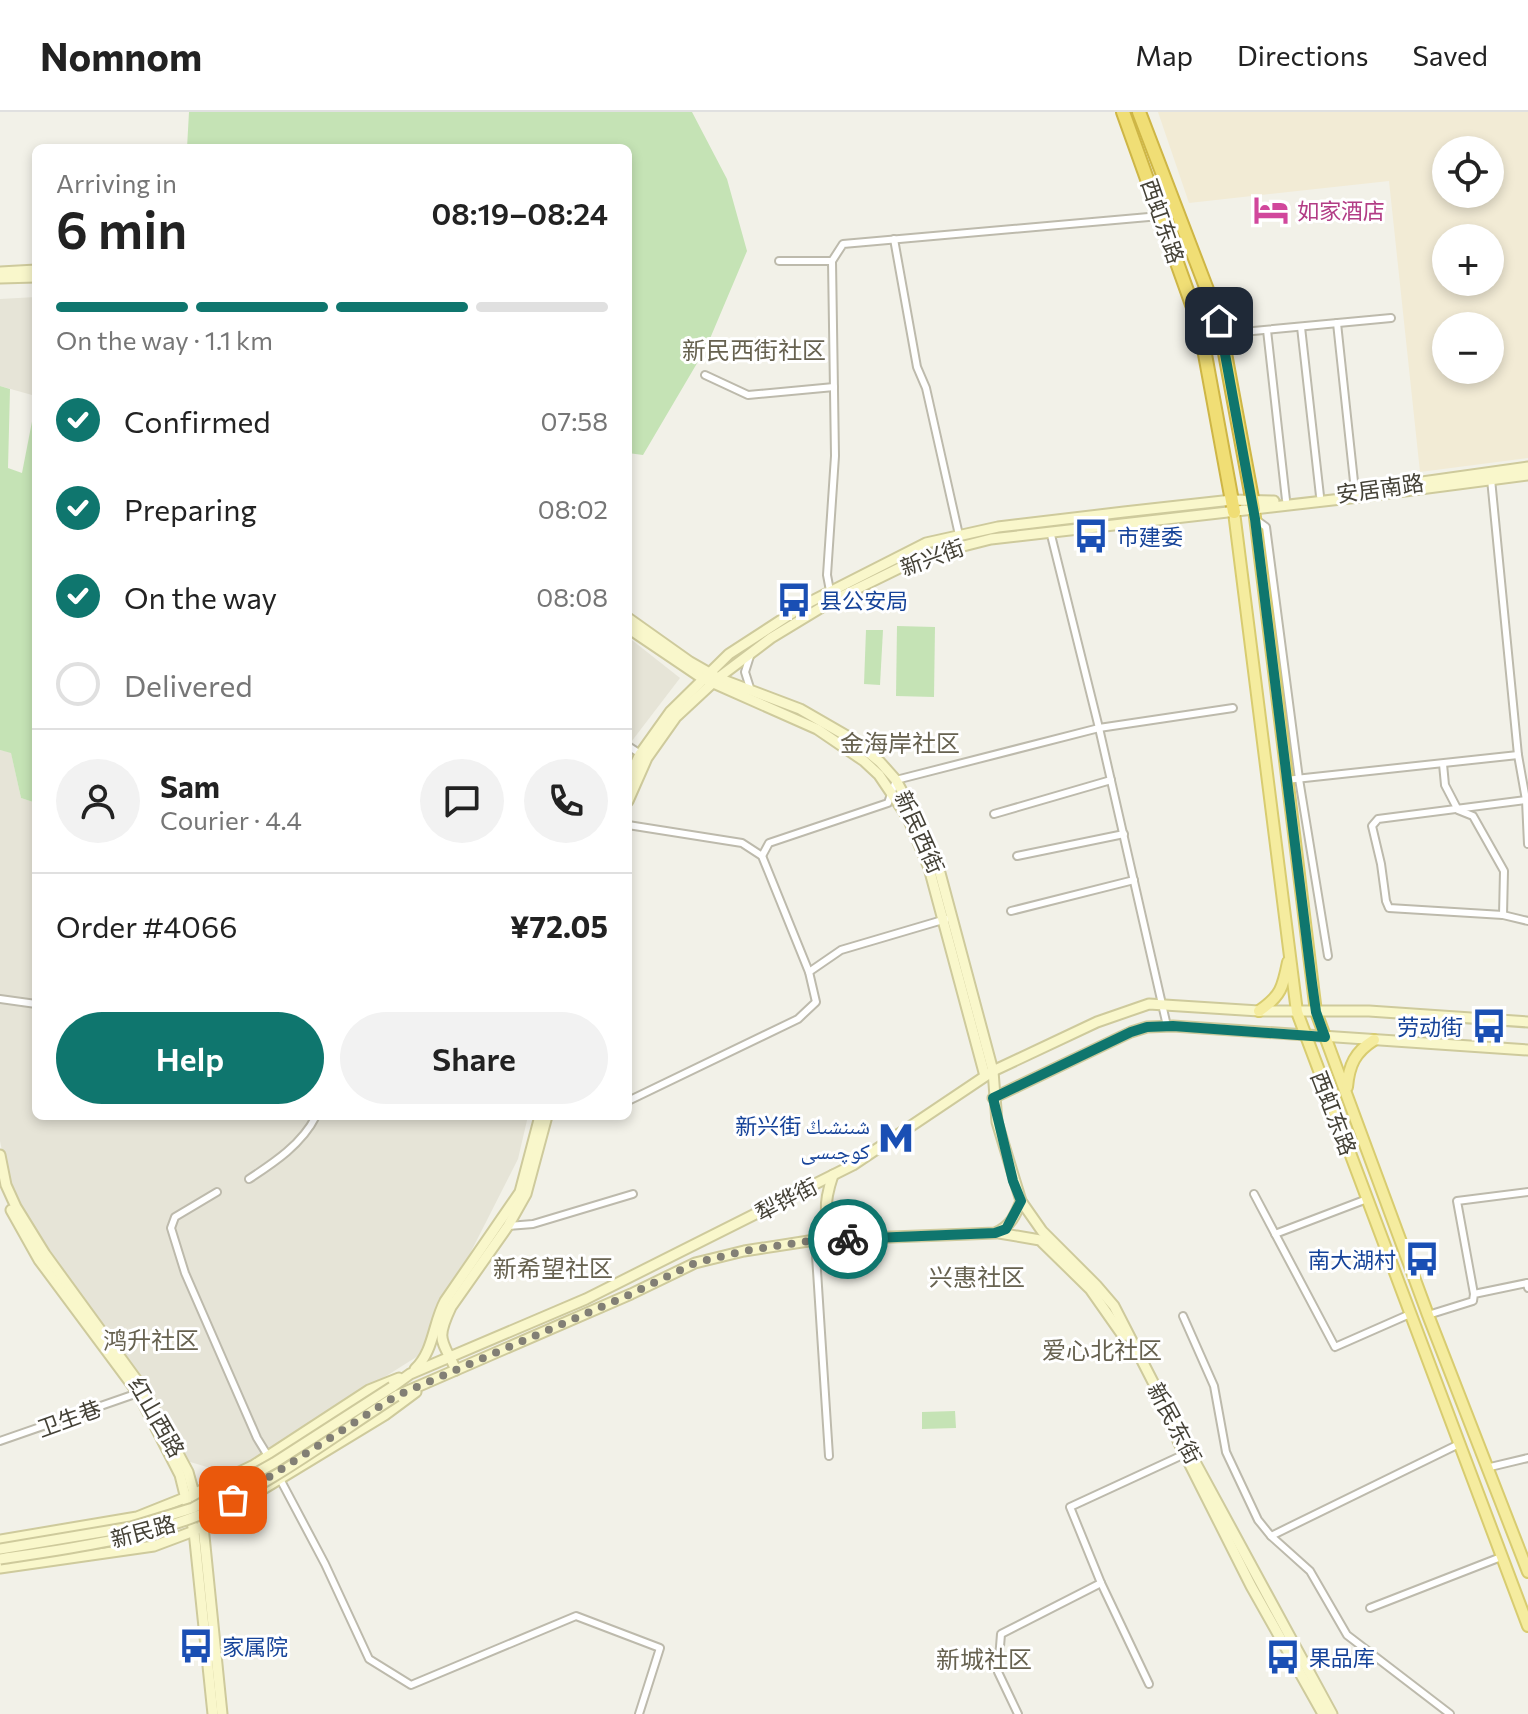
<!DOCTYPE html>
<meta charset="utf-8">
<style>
body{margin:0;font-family:Commissioner,"Noto Naskh Arabic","Noto Sans SC",sans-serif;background:#f2f2f2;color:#222;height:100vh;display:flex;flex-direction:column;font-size:30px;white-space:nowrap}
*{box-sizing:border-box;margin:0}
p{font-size:26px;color:#767676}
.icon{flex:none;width:44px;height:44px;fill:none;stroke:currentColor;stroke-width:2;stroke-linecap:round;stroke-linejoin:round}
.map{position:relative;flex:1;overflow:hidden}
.panel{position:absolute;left:32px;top:32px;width:600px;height:976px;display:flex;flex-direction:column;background:#fff;border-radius:12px;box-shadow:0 4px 12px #0003}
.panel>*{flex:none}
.controls{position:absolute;left:1432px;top:24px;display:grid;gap:16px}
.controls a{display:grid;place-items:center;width:72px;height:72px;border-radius:50%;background:#fff;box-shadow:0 4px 12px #0003;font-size:40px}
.pin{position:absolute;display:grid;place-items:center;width:68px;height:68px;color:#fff;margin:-34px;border-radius:16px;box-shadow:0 4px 12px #0006}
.courier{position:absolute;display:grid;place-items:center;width:80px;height:80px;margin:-40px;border:6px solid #0f766e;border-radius:50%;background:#fff;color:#222;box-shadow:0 2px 10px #0007}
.summary em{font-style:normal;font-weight:600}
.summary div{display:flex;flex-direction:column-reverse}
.summary{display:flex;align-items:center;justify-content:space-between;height:136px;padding:0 24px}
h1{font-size:52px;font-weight:600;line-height:60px}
.bar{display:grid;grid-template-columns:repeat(4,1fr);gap:12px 8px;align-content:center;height:96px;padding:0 24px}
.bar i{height:10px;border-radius:6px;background:#e0e0e0}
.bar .active{background:#0f766e}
.bar p{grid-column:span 4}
.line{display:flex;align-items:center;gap:20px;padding:0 24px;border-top:2px solid #e0e0e0}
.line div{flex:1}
.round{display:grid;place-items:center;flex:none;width:84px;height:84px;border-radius:42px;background:#f2f2f2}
ol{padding:0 24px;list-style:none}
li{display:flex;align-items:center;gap:24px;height:88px}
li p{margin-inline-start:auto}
li .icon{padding:8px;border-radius:50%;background:#0f766e;color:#fff;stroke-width:4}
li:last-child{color:#767676}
li i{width:44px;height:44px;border:4px solid #e0e0e0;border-radius:50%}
.cta{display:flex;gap:16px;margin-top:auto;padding:16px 24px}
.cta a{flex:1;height:92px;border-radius:48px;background:#0f766e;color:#fff;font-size:32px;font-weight:600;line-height:92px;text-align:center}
.cta a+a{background:#f2f2f2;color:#222}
header{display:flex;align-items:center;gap:48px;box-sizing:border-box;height:112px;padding:0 40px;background:#fff;border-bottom:2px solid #e0e0e0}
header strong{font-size:38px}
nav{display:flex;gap:44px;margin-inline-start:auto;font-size:28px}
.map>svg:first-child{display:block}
</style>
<header>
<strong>Nomnom</strong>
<nav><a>Map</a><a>Directions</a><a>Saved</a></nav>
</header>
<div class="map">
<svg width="1528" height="1602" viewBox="0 0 1528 1602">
<rect width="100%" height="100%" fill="#f2f1e8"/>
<!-- residential -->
<g fill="#e6e4d7">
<path d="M36,185V280L32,283L0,274V187Z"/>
<path d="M628,525L680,566L628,634Z"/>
<path d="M0,638L11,640L21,686L36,691V1004H528L518,1047L418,1244L230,1362L187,1349L100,1220L10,1078L0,1029Z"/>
</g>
<!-- commercial -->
<path fill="#f2ebd5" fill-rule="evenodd" d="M1158,0H1528V346L1420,360L1389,69L1189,91ZM1446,38H1490V82H1446ZM1446,126H1490V170H1446ZM1446,214H1490V258H1446Z"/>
<!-- green -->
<g fill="#c5e3b5">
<path d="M189,0H692L727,67L747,139L706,236L643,343L628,341V36H187Z"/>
<path d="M0,274L10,277L8,356L22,361L36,289V691L21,686L11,641L0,638Z"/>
<path d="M897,514L935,515L934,585L896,584Z"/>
<path d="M866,518H883L880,573L864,572Z"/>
<path d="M955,1299L956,1316L922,1317V1300Z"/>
</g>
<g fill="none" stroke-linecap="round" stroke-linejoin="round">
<!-- street casing -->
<g stroke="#bdbaac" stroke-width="10">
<g id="street">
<path d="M894,127L917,255L926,276L959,423"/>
<path d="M779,149H832"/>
<path d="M1337,211L1355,379"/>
<path d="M1301,215L1320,384"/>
<path d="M1267,218L1286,388"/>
<path d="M1221,222L1391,206"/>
<path d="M705,263L748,283L834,275"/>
<path d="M1491,367L1518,643L1526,688L1528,732"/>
<path d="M1255,407L1266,415L1299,667L1328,844"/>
<path d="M1050,419L1099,616L1167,914"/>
<path d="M830,479L827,463L835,344L832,149L843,132L1160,104"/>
<path d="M750,544L745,560L751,579"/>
<path d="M628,634L642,643"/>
<path d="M1443,652L1445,673L1458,698L1473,704L1504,759L1503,803"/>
<path d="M1286,668L1518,643"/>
<path d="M1526,688L1378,707L1372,714L1381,752L1386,789L1389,796L1503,803L1528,809"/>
<path d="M994,702L1111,668"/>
<path d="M628,713L742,731L762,744L809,860L816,890L798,907L628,989"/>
<path d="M762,744L769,731L888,691L896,668L1099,616L1233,596"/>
<path d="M1017,744L1124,722"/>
<path d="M1011,799L1134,768"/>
<path d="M809,860L841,838L946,807"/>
<path d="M0,887L36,892"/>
<path d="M249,1067C275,1050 302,1032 316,1004"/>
<path d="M217,1080L175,1105L171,1116L185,1161L257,1326L268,1344"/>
<path d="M1254,1082L1335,1235L1410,1202"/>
<path d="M508,1114L533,1112L633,1082"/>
<path d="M1275,1122L1367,1087"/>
<path d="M815,1128L829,1344"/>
<path d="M1474,1182L1457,1089L1528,1080"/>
<path d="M1428,1203L1473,1189L1474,1182L1527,1171L1528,1176"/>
<path d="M1183,1204L1214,1274L1226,1340L1258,1408L1271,1424L1310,1459L1347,1523L1450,1602"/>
<path d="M0,1329L138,1281"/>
<path d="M1486,1356L1528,1346"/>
<path d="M280,1367L325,1452L369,1547L411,1573L576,1504L660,1536L639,1602"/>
<path d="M1271,1424L1459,1332"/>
<path d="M1101,1471L1149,1572"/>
<path d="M1370,1496L1501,1445"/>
<path d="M1018,1602L998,1560L1001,1522L1101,1471L1070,1395L1187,1341"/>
</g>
</g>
<!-- secondary casing -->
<g stroke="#ceca9c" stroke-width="13">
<g id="secondary">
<path d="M0,160L36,158"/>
<path d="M0,166L36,165"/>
<path d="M1344,381L1528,355"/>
<path d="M628,506L690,550L718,566L800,597L852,627L880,650L896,668L927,726L940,761L993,959L997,1010L1021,1089L1042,1119L1096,1173L1114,1194L1175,1313L1332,1602"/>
<path d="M628,516L702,566L817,617L864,649L879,663L908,706L929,756L985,964"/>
<path d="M628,668L640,642L670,600L729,542L806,492L926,431L998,415L1124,400L1232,388L1274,389"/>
<path d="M628,689L647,646L676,605L718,566L771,526L832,489L924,444L991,427L1359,385L1528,363"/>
<path d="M993,986L1131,920L1147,915L1173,914L1528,938"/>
<path d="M0,1043L6,1073L16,1095L45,1142L144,1278L188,1360L203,1414L222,1602"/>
<path d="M833,1063C825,1087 819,1113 846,1125"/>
<path d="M11,1098L39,1148L138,1281L180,1363L194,1419L213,1602"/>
<path d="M999,1121L1040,1128L1090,1177L1123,1224"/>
<path d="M415,1257C434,1239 433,1211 445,1189L520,1080L540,1004"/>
<path d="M456,1258C442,1227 435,1229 451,1195L508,1114L526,1082L547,1004"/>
<path d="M392,1275L410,1262L586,1187L833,1063L853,1053L993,959L1097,910L1149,892L1259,899H1369L1528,910"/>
<path d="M396,1284L631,1182L695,1151L744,1139L815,1128L995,1121C1011,1114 1015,1104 1021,1089"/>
<path d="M1178,1329L1251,1474L1323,1602"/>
<path d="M0,1428L137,1405L187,1385L254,1353L369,1278L399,1266"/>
<path d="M0,1456L154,1434L194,1419L385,1303L416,1280"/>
</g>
</g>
<!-- primary casing -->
<g stroke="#d8cc70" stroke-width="14">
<g id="primary">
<path d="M1254,397L1316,900L1428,1203L1528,1460"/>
<path d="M1234,400L1297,900L1528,1514"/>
<path d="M1259,899C1281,884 1283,875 1288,850"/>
<path d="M1347,975C1349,953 1355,940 1374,928"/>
</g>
</g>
<!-- highway casing -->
<g stroke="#ceb646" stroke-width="16">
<g id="highway">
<path d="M1123,0L1200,215L1234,400"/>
<path d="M1139,0L1219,209L1254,397"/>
</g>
</g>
<!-- street -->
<use href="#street" stroke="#fff" stroke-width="6"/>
<!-- secondary -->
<use href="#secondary" stroke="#f9f7cb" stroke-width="9"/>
<!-- primary -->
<use href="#primary" stroke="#f5ec9f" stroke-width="10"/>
<!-- highway -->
<use href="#highway" stroke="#f0de75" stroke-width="12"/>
<!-- secondary-bridge casing -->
<g stroke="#ceca9c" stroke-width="13" stroke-linecap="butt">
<g id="secondary-bridge">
<path d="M0,1437L131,1415L193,1396L274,1351L392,1275"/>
<path d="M0,1447C66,1437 135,1428 197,1404C268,1375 332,1325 396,1284"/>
</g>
</g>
<!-- secondary-bridge -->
<use href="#secondary-bridge" stroke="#f9f7cb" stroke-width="9"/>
</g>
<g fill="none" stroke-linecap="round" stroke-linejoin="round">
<!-- done -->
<path stroke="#827f75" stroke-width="8" stroke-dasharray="0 14.4" d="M233,1388L396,1284L631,1182L695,1151L744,1139L815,1128L848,1127"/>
<!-- route -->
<path stroke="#0f766e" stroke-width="10" d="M848,1127L995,1121L1006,1117L1021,1089L1013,1069L993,986L1131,920L1147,915L1173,914L1325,925L1316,900L1312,871L1255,407L1219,209"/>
</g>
<!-- icons -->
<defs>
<g id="hotel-bare" transform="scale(2.76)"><path d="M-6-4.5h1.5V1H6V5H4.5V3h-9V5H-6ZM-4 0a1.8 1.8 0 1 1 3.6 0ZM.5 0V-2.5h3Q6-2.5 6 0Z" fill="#d1479c" stroke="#fff" stroke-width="2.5" paint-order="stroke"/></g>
<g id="bus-bare" transform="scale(2.76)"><path d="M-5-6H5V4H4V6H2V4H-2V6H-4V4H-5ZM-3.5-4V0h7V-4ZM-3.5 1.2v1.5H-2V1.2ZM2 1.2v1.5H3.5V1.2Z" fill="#1a4fb4" stroke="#fff" stroke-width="2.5" paint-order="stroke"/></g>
<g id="metro-bare" transform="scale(2.76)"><path d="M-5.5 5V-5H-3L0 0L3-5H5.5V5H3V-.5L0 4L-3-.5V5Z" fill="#1a4fb4" stroke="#fff" stroke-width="2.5" paint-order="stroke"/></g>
</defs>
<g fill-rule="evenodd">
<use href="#hotel-bare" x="1271" y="98"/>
<use href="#bus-bare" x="1091" y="424"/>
<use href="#bus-bare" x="794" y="488"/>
<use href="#bus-bare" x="1489" y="914"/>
<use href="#metro-bare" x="896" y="1026"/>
<use href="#bus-bare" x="1422" y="1147"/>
<use href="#bus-bare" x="196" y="1534"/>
<use href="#bus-bare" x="1283" y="1545"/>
</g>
<g text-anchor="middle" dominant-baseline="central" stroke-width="6" stroke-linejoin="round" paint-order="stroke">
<!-- hotel labels -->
<g font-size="22" fill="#b23c85" stroke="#fff" text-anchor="start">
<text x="1297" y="98">如家酒店</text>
</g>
<!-- street labels -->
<g font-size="22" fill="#454237" stroke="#fff">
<text transform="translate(1163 109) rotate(71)">西虹东路</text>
<text transform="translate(1380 376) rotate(-8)">安居南路</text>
<text transform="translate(932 445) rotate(-20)">新兴街</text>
<text transform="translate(920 720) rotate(66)">新民西街</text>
<text transform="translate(1334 1001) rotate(69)">西虹东路</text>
<text transform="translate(786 1087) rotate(-27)">犁铧街</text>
<text transform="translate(157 1305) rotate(60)">红山西路</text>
<text transform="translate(69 1306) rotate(-20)">卫生巷</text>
<text transform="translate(1175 1311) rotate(62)">新民东街</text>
<text transform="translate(143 1419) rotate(-15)">新民路</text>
</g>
<!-- transit labels -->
<g font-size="22" fill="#164399" stroke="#fff" text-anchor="start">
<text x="1117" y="424">市建委</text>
<text x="820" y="488">县公安局</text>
<text x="1463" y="914" text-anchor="end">劳动街</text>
<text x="870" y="1013" text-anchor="end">新兴街 شىنشىڭ<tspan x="870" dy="25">كوچىسى</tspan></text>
<text x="1396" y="1147" text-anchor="end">南大湖村</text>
<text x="222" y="1534">家属院</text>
<text x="1309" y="1545">果品库</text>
</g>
<!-- neighbourhood labels -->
<g font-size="24" fill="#676250" stroke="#fff">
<text x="754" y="237">新民西街社区</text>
<text x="900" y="630">金海岸社区</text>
<text x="553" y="1155">新希望社区</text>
<text x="977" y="1164">兴惠社区</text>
<text x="151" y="1227">鸿升社区</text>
<text x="1102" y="1237">爱心北社区</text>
<text x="984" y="1546">新城社区</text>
</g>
</g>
</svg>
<div class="controls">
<a><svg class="icon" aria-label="locate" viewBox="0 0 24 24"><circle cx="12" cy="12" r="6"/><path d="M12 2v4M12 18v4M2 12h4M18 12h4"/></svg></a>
<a>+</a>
<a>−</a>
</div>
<div class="pin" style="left:233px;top:1388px;background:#ea580c"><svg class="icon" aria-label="bag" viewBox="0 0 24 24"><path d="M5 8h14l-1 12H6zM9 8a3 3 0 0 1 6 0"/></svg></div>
<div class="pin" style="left:1219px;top:209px;background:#1f2937"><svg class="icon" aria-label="home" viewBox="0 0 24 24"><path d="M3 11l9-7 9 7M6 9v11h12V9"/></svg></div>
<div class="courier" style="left:848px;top:1127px"><svg class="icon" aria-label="bike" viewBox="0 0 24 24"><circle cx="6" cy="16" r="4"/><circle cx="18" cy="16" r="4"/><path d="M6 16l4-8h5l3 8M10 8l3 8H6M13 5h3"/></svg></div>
<section class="panel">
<div class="summary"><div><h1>6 min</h1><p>Arriving in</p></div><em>08:19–08:24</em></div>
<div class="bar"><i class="active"></i><i class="active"></i><i class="active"></i><i></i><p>On the way · 1.1 km</p></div>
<ol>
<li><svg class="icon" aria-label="check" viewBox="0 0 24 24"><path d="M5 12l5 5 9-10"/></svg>Confirmed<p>07:58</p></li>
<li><svg class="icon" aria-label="check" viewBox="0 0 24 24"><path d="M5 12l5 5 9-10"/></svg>Preparing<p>08:02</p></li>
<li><svg class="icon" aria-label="check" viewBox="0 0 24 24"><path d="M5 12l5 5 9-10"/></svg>On the way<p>08:08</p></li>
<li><i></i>Delivered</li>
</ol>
<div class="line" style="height:144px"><a class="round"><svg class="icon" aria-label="person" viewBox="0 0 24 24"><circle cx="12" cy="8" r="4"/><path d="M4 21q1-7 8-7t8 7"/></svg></a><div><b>Sam</b><p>Courier · 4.4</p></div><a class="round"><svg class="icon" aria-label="chat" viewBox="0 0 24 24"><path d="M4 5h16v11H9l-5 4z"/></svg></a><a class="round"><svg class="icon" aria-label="phone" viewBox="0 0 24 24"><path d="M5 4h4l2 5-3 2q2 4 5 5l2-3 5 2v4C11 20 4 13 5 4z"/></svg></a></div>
<div class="line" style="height:104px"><div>Order #4066</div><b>¥72.05</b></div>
<div class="cta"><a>Help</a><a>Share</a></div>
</section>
</div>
